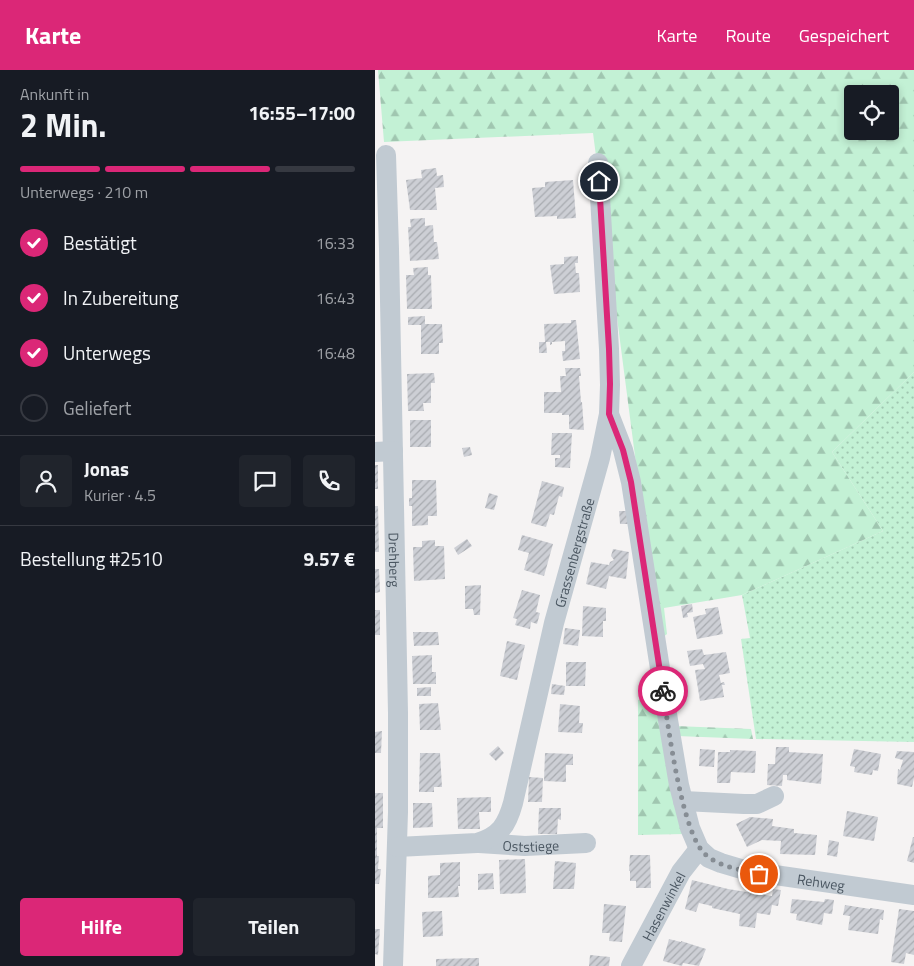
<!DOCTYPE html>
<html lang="de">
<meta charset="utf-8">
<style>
body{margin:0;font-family:"Titillium Web",sans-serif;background:#20242c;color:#f1f3f6;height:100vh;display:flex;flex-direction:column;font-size:19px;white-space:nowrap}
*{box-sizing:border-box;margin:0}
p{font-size:16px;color:#9ea1a6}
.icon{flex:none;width:28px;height:28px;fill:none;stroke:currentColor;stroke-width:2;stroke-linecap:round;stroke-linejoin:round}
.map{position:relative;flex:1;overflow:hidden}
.details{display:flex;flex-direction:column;background:#171b24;width:375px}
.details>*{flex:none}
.buttons{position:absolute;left:469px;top:15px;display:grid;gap:10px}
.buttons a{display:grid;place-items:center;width:55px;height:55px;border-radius:5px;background:#171b24;box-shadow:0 2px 8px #0003;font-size:25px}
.pin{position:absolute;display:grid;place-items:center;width:42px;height:42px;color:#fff;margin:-21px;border:2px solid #fff;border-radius:50%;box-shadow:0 1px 5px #0007}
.courier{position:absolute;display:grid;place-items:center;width:50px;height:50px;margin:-25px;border:4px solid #db2777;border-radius:50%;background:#fff;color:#222;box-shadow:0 1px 6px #0007}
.summary em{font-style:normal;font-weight:700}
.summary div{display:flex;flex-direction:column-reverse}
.summary{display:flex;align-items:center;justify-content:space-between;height:85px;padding:0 20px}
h1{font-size:32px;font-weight:700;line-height:38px}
.bar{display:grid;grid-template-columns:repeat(4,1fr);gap:8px 5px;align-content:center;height:60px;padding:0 20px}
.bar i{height:6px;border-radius:4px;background:#363941}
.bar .on{background:#db2777}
.bar p{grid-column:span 4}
.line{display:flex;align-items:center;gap:12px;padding:0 20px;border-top:1px solid #363941}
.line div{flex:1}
.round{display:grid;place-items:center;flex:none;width:52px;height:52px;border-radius:5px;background:#20242c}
ol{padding:0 20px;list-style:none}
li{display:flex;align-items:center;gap:15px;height:55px}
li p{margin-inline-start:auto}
li .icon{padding:5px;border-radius:50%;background:#db2777;color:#fff;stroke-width:4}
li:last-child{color:#9ea1a6}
li i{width:28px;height:28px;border:2px solid #363941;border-radius:50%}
.cta{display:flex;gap:10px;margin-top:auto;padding:10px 20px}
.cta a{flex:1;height:58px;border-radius:5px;background:#db2777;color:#fff;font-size:20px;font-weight:700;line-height:58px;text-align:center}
.cta a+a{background:#20242c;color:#f1f3f6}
header{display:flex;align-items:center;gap:30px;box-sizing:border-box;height:70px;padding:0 25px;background:#db2777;color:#fff}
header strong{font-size:24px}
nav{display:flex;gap:28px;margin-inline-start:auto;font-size:18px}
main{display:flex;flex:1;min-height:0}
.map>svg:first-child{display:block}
</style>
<header>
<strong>Karte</strong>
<nav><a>Karte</a><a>Route</a><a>Gespeichert</a></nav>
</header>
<main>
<section class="details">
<div class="summary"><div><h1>2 Min.</h1><p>Ankunft in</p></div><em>16:55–17:00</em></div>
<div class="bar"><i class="on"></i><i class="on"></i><i class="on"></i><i></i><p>Unterwegs · 210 m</p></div>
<ol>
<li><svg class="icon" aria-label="check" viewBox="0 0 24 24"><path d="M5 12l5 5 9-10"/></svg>Bestätigt<p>16:33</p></li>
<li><svg class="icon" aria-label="check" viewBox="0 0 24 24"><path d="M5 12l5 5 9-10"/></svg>In Zubereitung<p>16:43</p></li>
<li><svg class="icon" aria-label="check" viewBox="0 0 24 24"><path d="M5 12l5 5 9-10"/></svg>Unterwegs<p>16:48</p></li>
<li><i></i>Geliefert</li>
</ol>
<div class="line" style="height:90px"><a class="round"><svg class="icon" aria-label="person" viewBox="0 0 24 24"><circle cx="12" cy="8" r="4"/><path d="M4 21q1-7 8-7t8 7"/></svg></a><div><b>Jonas</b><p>Kurier · 4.5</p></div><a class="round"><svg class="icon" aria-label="chat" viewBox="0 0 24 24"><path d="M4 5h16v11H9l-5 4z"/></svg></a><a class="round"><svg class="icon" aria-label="phone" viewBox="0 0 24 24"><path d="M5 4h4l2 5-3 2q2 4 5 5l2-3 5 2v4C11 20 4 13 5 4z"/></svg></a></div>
<div class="line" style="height:65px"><div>Bestellung #2510</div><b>9.57 €</b></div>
<div class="cta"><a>Hilfe</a><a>Teilen</a></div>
</section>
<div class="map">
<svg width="539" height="896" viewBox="0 0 539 896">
<defs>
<pattern id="green-dots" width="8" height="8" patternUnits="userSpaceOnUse" patternTransform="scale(1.25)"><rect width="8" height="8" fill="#c3f1d5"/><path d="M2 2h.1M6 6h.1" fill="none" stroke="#a0c6b0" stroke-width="1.8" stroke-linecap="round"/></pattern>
<pattern id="forest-firs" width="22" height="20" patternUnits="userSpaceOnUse" patternTransform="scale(1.25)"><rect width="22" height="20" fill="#c3f1d5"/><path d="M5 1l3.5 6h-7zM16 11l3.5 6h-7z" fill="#a0c6b0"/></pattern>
<pattern id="building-hatch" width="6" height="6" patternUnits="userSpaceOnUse" patternTransform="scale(1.25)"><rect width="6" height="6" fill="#cdcfd5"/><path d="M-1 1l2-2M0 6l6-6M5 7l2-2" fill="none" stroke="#a8abb0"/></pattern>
</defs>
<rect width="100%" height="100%" fill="#f5f3f3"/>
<!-- green -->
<path fill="url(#green-dots)" d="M539,302V672L381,669L366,569L375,568L367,525L508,461L457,382Z"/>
<!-- forest -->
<g fill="url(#forest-firs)" fill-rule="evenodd">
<path d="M3,0H539V302L457,382L508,461L367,525L289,538L292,564L286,569L280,540L218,63L9,72ZM478,24H515V61H478Z"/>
<path d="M285,625L309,764L263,765V630Z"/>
<path d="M300,656L376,659L378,669L302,666Z"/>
</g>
<!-- building -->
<g fill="url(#building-hatch)">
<path d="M61,98L62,106L68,105L69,117L60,118L62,140H35L31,110L47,108L46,100Z"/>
<path d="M198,110L201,148L182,149V146L160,147L157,118L170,117V112Z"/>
<path d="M50,148V156L58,155L59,172H62L64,189L35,191L33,157H36L35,149Z"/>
<path d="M203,186V193H200L201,203H204L205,222L179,224L175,195L189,194V187Z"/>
<path d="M53,197V205H56L57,239H32L31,205H39L38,198Z"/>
<path d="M50,246V254H67L68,273H64V284H46V255H33V247Z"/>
<path d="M196,250H201L205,289L188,291L187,281H190V271L177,272V274L175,275V272H171L172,283H164V272H170L169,254L196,253Z"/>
<path d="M190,298H205L206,306H204L206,332H207L209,360L194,359V345H187V343H169V322H186L185,306H191Z"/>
<path d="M59,303L60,313H56V333H48L49,341H33L32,304Z"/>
<rect x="35" y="350" width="21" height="27"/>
<path d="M177,363H197L195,398L180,397V388H185V385H176Z"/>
<path d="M95,377L97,385L89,387L87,378Z"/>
<rect x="0" y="395" width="3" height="24"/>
<path d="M37,410H61L62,446H53V455L37,456V436H34V428H37Z"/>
<path d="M167,411L189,417L187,427L184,426L179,445L175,444L171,457L156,453Z"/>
<path d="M114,423L123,426L119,440L110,438Z"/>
<path d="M0,436H3L4,482H0Z"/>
<path d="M244,441H252L253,454H245Z"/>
<path d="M147,465L178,474L169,506L149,500L154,483L143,480Z"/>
<path d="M92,469L97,476L83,485L79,478Z"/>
<path d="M60,470V476H69L70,509L39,511L38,477H47V471Z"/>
<path d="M238,479L254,482L251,509L234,506L231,519L211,514L216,492L234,495L235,492L239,490L236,486Z"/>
<path d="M0,499H4L5,522L0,523Z"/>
<path d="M106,515L105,545H99L98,539H90V516Z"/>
<path d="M147,520L165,525L161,542L165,543L162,554L156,552L155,559L140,555L142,549L138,548Z"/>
<path d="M317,534L318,542L312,543L313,547L308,548L306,536Z"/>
<path d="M208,536L231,538V551H228V567L207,566Z"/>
<path d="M343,537L348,564L322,569L318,547L331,544L330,539Z"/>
<rect x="0" y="540" width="5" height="25"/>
<path d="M190,558L205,560L203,576L188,574Z"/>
<path d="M38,562H63L64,575L39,576Z"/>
<path d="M132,571L150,575L142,610L125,606Z"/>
<path d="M327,579L329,585L351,582L355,603L344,605L346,613L349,612L350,615H347L349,627L325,631L320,600L330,599L328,594L315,596L312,581Z"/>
<path d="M57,585V602H61V614H38L37,586Z"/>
<path d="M191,592H211L210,616H191Z"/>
<path d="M177,614L190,616L189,625L176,624Z"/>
<path d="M56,617V626H42V618Z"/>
<path d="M63,633L66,660H45L44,634Z"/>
<path d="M185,634L205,636L204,653H208L207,663L183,662Z"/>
<path d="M7,661L6,683H0V662Z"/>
<path d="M123,676L129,683L121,691L114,684Z"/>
<path d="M401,677H414V682L448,684L446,714L412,710V705H408L407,716L392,715L393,694H400Z"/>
<path d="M325,679L340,680L339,697L324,696Z"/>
<path d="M479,679L506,684L503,701L498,700L497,705L479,702L480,697L475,696Z"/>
<path d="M355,680L381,681L380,703L356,702L355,713H342L343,682H355Z"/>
<path d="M522,681L539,682V708L537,717L522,714L523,699L525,700L528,690L520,688Z"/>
<path d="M45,683H65L67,717H59V722H44Z"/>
<path d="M170,683L198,684V695H191V712L169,711Z"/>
<path d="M154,707L168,708L167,732H153Z"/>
<path d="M0,723H8V758H2V786H4L3,799H6L4,814H0Z"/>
<path d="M116,727V742H104L105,759H83L82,728Z"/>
<path d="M38,733H57L58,757L38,758Z"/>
<path d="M164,738H186V750L183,749L182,764H163Z"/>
<path d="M472,741L503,747L499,771L468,766Z"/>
<path d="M375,747L398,749L397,756L419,759V763L442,765L440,785L405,784L406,771L387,770L372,777L361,754Z"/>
<path d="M538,767H539V793L532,791Z"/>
<path d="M454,770L464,772L462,787L452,785Z"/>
<path d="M255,785H275L276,818H261V811H255V801H254Z"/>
<path d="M150,789L151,823L125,824L124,790Z"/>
<path d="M180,791L201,793L199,819H178Z"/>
<path d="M85,792V816H83L84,827L53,828V806L65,805V793Z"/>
<path d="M118,803L119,819L103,820V804Z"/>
<path d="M317,810L353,819L397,826L398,819L406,820L403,836L397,835L395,845L382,843L380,858L364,856L365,844L337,838V836L324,833L321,842L310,839Z"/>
<path d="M417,829L449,832L450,829L459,830L457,844L449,843L447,855L421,850L422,844L415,843Z"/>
<path d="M229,834L251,836L247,872L234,871L235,863H227Z"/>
<path d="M470,835L495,839V838L509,840L508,850L505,849L503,864L473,860L475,846L468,845Z"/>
<path d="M524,839L539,841V885L531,883L529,894L516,892Z"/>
<path d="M67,841L68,866L48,867L47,842Z"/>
<path d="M0,859H5L3,885L0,884Z"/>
<path d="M294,869L306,872V871L331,879L324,896L308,893L307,896L288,891Z"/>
<path d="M215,885L235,887L234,896H214Z"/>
<path d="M104,888V896H61V889Z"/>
</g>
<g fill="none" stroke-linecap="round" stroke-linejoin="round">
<!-- minor -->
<g stroke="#c1cad2" stroke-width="20">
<path id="s1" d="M11,85L14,179L23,643V742L18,896"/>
<path id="s2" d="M234,344L248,380L256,412L293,650L304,715L315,758L324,779L334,788L346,793L373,801L539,825"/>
<path d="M0,382L18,381"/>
<path d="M308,731L369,734H382L399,726"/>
<path id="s3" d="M104,773L150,776L211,773"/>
<path id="s4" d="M22,777L102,773C125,766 132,755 138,733L179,553L225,388L234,344L235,315L234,279L223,93"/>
<path id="s5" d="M256,896L306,802L324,779"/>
</g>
</g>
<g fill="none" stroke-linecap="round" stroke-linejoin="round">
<!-- done -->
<path stroke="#868d94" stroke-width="5" stroke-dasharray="0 9" d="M288,621C293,655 307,766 331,785C345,797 367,800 384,804"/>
<!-- route -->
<path stroke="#db2777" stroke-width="6" d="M224,111L234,279L235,314L234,344L248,380L256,412L288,621"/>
</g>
<g text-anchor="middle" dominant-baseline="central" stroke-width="4" stroke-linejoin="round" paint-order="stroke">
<!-- street labels -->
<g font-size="14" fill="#4a5661" stroke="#fff">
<text stroke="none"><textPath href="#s4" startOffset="395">Grassenbergstraße</textPath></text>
<text stroke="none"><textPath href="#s1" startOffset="405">Drehberg</textPath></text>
<text stroke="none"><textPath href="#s3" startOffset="52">Oststiege</textPath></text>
<text stroke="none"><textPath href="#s2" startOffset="574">Rehweg</textPath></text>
<text stroke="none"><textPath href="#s5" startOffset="68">Hasenwinkel</textPath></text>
</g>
</g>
</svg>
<div class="buttons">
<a><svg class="icon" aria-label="locate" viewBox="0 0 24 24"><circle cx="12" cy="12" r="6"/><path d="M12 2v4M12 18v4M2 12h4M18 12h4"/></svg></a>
</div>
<div class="pin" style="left:384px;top:804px;background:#ea580c"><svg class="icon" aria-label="bag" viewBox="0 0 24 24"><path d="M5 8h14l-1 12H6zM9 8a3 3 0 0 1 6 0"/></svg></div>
<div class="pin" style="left:224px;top:111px;background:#1f2937"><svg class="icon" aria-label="home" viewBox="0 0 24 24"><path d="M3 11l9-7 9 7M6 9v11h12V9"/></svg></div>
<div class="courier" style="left:288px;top:621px"><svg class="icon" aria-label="bike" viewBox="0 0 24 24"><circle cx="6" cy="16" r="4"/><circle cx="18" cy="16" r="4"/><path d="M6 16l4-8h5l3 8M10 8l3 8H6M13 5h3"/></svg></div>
</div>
</main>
